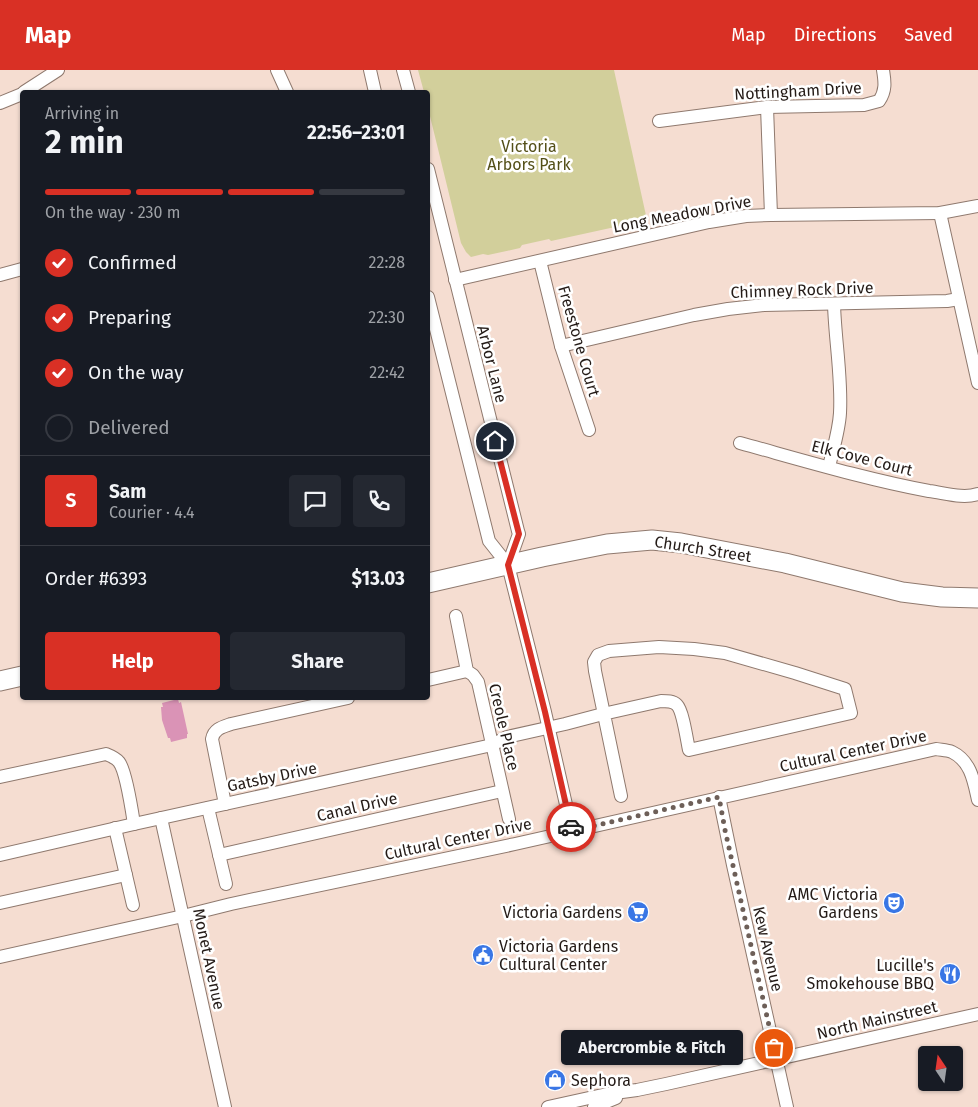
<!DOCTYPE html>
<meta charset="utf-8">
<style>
body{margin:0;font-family:"Fira Sans",sans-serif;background:#242831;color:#f1f3f6;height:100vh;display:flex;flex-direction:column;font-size:19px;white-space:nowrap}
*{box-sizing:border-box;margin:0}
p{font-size:16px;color:#9ea1a6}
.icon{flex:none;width:28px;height:28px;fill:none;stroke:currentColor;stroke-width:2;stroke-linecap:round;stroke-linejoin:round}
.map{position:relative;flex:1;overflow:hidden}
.sheet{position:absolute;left:20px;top:20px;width:410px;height:610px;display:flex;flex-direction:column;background:#171b24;border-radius:5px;box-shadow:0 1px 4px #0004}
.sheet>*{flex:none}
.needle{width:32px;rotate:347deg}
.tools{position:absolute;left:918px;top:976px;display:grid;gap:10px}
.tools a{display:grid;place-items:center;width:45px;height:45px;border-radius:5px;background:#171b24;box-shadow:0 1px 4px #0004;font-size:25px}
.pin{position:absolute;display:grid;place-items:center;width:42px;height:42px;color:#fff;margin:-21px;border:2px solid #fff;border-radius:50%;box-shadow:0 1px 5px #0007}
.courier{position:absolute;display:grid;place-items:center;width:50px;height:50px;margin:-25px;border:4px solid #d93025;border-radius:50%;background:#fff;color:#222;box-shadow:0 1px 6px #0007}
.bubble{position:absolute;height:35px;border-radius:5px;background:#171b24;box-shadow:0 1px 4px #0004;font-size:16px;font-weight:700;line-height:35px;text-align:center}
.summary em{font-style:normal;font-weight:700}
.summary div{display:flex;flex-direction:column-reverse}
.summary{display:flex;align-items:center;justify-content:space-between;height:85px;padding:0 25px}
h1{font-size:32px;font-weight:700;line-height:38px}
.bar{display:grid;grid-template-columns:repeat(4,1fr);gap:8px 5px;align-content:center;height:60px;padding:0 25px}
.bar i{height:6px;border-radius:4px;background:#363941}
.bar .active{background:#d93025}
.bar p{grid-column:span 4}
.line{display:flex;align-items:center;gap:12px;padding:0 25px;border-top:1px solid #363941}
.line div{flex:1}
.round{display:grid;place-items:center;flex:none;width:52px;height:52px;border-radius:5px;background:#242831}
ol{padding:0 25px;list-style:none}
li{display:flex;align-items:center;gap:15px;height:55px}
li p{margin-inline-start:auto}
li .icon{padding:5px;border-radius:50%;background:#d93025;color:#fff;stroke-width:4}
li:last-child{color:#9ea1a6}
li i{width:28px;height:28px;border:2px solid #363941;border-radius:50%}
.cta{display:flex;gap:10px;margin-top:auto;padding:10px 25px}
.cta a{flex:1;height:58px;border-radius:5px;background:#d93025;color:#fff;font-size:20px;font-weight:700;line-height:58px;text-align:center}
.cta a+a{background:#242831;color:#f1f3f6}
header{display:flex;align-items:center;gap:30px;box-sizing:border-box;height:70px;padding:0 25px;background:#d93025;color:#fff}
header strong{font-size:24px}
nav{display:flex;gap:28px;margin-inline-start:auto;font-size:18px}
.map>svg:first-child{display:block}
</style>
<header>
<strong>Map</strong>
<nav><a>Map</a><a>Directions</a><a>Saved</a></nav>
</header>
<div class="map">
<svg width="978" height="1037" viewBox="0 0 978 1037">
<rect width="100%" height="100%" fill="#f5ddd1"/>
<!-- green -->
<path fill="#d2cf9b" d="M418,0H614L647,150L551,171L549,169L522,175L520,178L488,185L483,184L471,187L466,182L461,173L428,38V22H424Z"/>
<!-- water -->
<path fill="#da93b6" d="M178,629L179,633L181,632L188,664H187V668L171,672L170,668H168L162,650L161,637H163L162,633Z"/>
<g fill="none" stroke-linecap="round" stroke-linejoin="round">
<!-- minor casing -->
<g stroke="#8f796e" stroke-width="14">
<g id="minor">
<path d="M277,0L287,22"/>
<path d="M370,0L375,22"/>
<path d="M403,0L409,22"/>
<path d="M24,22L58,0"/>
<path d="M0,33L22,24"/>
<path d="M767,37L771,145"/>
<path d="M659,51L767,37L864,35L879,31C886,21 885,12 883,0"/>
<path d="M428,99L518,461L519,464L508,495L489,471L428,227"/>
<path d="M940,143L978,313"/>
<path d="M540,191L561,276L589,360"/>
<path d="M0,205L22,199"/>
<path d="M455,210L709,152L746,146L771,145L940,143L978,136"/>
<path d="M561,276L694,245L728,239L764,235L947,231L959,229"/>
<path d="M740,373C802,390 865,409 929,421C945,423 963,429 978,424"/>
<path d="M829,397C833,379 839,361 840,343C842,307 835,270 834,234"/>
<path d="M508,495L545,642L572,761"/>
<path d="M456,546L467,601L473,605L478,612L509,749"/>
<path d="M428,610L467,601"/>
<path d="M0,707L106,684C111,686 116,688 119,692C126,701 132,741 134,754"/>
<path d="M719,727L733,795L787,1037"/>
<path d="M225,734L212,669C214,659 222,657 231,654L348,628"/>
<path d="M208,738L226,814"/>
<path d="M161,748L225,1037"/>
<path d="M115,758L133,835"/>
<path d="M0,785L134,754L492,675L507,667L565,654L603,644L661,631C667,631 673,631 677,635C683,641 687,671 689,680L851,643L845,619L795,603L725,583L694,579L659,577L609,581L598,585L594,592L595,601L621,726"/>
<path d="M219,785L502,721"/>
<path d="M0,833L126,805"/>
<path d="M0,887L183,846L231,834L515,774L936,679C941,680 947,680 952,682C971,691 974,712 978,730"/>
<path d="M548,1037L607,1024L637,1020L666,1014L978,944"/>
<path d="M594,1037L616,1028"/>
</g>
</g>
<!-- secondary casing -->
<g stroke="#8f796e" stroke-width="21">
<g id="secondary">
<path d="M428,513L542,487L607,474L652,470L681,473L785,493L902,522L942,527L978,528"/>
<path d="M0,611L22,606"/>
</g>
</g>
<!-- minor -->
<use href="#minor" stroke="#fff" stroke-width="12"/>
<!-- secondary -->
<use href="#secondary" stroke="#fff" stroke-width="19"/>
</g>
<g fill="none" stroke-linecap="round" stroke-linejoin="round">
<!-- done -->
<path stroke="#6d5f58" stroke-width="5" stroke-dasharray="0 9" d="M571,757L572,761L719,727L725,760L774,978"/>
<!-- route -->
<path stroke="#d93025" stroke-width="6" d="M495,371L519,464L508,495L545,642L571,757"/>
</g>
<!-- icons -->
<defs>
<g id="theatre-disc" transform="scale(1.125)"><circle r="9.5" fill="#3976e5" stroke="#fff"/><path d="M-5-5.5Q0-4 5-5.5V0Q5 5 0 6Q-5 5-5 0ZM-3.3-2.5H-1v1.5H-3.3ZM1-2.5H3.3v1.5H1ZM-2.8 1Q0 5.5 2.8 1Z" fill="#fff"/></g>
<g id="supermarket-disc" transform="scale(1.125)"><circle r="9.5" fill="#3976e5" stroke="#fff"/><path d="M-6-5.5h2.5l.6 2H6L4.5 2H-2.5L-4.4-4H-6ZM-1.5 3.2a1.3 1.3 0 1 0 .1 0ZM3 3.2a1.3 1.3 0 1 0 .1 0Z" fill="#fff"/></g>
<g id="civic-disc" transform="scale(1.125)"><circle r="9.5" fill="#3976e5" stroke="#fff"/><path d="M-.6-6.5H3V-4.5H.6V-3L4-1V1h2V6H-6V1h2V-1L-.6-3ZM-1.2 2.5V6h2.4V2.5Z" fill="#fff"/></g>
<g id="restaurant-disc" transform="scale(1.125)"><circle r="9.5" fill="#3976e5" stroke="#fff"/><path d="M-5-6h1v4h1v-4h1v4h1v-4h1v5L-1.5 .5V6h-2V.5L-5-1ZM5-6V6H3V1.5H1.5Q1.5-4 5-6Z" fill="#fff"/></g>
<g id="shop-disc" transform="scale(1.125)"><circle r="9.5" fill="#3976e5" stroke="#fff"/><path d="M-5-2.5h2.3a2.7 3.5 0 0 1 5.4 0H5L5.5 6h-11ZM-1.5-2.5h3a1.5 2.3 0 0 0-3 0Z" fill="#fff"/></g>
</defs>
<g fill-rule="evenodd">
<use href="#theatre-disc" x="894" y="833"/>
<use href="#supermarket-disc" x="638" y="842"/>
<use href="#civic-disc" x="483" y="885"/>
<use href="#restaurant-disc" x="950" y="904"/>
<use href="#shop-disc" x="555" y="1010"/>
</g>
<g text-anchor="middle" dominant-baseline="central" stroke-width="5" stroke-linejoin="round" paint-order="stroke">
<!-- street labels -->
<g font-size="16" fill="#241b17" stroke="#fff">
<text transform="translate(798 21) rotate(-3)">Nottingham Drive</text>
<text transform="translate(682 144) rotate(-11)">Long Meadow Drive</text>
<text transform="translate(802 220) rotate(-2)">Chimney Rock Drive</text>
<text transform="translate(579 271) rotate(74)">Freestone Court</text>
<text transform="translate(492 294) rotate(76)">Arbor Lane</text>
<text transform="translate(862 388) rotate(14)">Elk Cove Court</text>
<text transform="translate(703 479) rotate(9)">Church Street</text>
<text transform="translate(504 657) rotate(77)">Creole Place</text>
<text transform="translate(853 681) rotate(-12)">Cultural Center Drive</text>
<text transform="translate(272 707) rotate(-12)">Gatsby Drive</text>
<text transform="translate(357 737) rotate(-13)">Canal Drive</text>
<text transform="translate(458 769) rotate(-12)">Cultural Center Drive</text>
<text transform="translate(768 879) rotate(77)">Kew Avenue</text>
<text transform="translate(209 889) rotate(78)">Monet Avenue</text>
<text transform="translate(877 950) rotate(-13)">North Mainstreet</text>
</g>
<!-- park labels -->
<g font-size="16" fill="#534f18" stroke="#fff">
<text x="529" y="76">Victoria<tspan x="529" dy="18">Arbors Park</tspan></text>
</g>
<!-- poi labels -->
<g font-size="16" fill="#241b17" stroke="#fff" text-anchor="end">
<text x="878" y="824">AMC Victoria<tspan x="878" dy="18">Gardens</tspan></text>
<text x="622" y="842">Victoria Gardens</text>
<text x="499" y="876" text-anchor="start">Victoria Gardens<tspan x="499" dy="18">Cultural Center</tspan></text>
<text x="934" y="895">Lucille's<tspan x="934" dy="18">Smokehouse BBQ</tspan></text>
<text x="571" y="1010" text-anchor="start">Sephora</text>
</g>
</g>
</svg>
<div class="tools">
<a><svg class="needle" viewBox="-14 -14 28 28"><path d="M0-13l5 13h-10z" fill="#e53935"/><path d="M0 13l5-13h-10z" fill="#9ea1a6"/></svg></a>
</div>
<div class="pin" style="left:774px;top:978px;background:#ea580c"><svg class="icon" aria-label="bag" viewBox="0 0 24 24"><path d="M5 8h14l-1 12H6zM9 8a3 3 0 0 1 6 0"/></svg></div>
<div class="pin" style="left:495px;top:371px;background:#1f2937"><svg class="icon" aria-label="home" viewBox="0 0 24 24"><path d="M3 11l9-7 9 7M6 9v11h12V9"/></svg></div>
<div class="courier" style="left:571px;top:757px"><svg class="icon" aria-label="car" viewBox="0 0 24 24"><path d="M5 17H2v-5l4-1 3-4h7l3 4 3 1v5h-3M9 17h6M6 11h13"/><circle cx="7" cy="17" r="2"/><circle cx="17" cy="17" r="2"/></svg></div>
<div class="bubble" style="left:561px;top:960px;width:182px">Abercrombie &amp; Fitch</div>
<section class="sheet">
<div class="summary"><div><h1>2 min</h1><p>Arriving in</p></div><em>22:56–23:01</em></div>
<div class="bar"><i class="active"></i><i class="active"></i><i class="active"></i><i></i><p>On the way · 230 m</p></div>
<ol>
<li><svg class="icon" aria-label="check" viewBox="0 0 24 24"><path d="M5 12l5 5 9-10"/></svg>Confirmed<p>22:28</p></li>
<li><svg class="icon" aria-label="check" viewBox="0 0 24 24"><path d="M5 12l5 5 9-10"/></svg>Preparing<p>22:30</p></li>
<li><svg class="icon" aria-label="check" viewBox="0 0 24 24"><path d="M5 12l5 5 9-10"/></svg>On the way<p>22:42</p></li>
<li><i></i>Delivered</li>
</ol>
<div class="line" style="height:90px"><b class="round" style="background:#d93025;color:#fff">S</b><div><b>Sam</b><p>Courier · 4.4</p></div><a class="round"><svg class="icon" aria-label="chat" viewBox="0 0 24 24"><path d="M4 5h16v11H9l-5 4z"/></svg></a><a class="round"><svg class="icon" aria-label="phone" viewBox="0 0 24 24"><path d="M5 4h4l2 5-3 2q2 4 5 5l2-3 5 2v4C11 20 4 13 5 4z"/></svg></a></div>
<div class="line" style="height:65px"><div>Order #6393</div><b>$13.03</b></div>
<div class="cta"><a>Help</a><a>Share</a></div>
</section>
</div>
